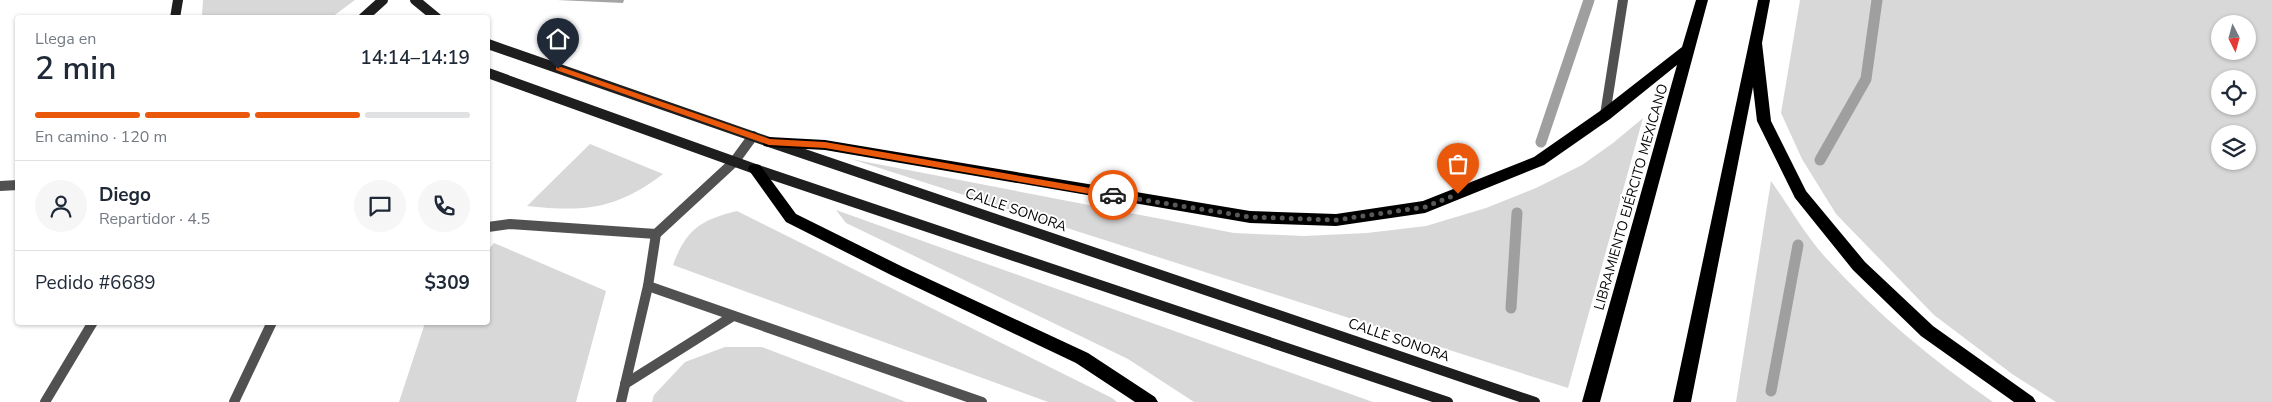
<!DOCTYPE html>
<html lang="es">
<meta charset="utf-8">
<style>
body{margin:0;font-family:"Nunito Sans",sans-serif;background:#f6f6f7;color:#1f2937;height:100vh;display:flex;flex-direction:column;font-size:19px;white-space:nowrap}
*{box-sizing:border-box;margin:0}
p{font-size:16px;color:#747a83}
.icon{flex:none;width:28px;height:28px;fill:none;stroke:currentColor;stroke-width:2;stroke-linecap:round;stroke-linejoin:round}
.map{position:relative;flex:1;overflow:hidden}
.drawer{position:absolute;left:15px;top:15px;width:475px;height:310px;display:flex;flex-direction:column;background:#fff;border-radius:5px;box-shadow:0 1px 4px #0004}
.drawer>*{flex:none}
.needle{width:32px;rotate:174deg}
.fabs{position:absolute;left:2211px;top:15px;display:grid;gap:10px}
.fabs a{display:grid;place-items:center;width:45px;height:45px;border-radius:50%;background:#fff;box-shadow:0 1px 4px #0004;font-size:25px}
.pin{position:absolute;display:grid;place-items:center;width:42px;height:42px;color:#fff;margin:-51px -21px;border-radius:50% 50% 50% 0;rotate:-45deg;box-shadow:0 0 5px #0007}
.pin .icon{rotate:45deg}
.courier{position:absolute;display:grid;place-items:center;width:50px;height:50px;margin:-25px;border:4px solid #ea580c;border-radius:50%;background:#fff;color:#222;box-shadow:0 1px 6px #0007}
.headline em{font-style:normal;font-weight:600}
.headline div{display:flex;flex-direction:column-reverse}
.headline{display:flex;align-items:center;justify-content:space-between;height:85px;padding:0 20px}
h1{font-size:32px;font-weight:600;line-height:38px}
.bar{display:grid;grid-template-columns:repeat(4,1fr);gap:8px 5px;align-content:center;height:60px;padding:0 20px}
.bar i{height:6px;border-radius:4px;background:#e0e1e3}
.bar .on{background:#ea580c}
.bar p{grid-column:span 4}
.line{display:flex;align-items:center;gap:12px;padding:0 20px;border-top:1px solid #e0e1e3}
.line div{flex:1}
.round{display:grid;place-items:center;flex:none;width:52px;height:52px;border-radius:26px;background:#f6f6f7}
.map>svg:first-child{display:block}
</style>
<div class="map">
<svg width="2272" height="402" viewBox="0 0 2272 402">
<rect width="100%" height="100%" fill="#fff"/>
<!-- green -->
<g fill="#d8d8d8" fill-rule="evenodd">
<path d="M203,0H355L332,17L204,18L202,14Z"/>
<path d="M1800,0H2272V402H2056L2012,374L1934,315L1836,214L1802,159L1781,113ZM2220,24H2248V51H2220ZM2220,79H2248V106H2220ZM2220,134H2248V161H2220Z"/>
<path d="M1643,118L1568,388L851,159L1234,233L1304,236L1367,233L1426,226L1486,208L1536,188L1582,165L1613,143Z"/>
<path d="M590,144L663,174C616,210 583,212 527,206Z"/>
<path d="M1771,181C1789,206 1805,235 1826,258C1876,313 1932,360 1993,402H1736Z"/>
<path d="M836,210L1373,402H1194L1128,359L846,223Z"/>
<path d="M737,211L1112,398L1117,402H1048L673,265C686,229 701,220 737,211Z"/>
<path d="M494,243L606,291L576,402H399L425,323L488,322V250Z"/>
<path d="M725,347H762L906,402H652L654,395L685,362Z"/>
</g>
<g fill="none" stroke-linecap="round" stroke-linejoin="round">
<!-- stream -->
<g stroke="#9f9f9f" stroke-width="11">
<path d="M1541,142L1589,0"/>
<path d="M1820,160L1866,79L1877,0"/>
<path d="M1511,308L1517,213"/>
<path d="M1771,391L1798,245"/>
</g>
<!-- lane -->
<g stroke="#515151" stroke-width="10">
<path d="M488,227L510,224L656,234"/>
<path d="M648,286L982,402"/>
<path d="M625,384L733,316"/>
<path d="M234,402L272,322"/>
</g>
<!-- street -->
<g stroke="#515151" stroke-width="10">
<path d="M1605,115L1623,0"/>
<path d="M0,186L18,185"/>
<path d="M45,402L93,322"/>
<path d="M621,402L648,286L656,234L734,162L753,136"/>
</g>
<!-- secondary -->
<g stroke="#1e1e1e" stroke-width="10">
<path d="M415,0L437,18"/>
<path d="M175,18L178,0"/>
<path d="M363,18L383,0"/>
<path d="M488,44L769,142L1535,402"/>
<path d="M488,73L755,169L1448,402"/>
</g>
<!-- highway -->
<g fill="#000" fill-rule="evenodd">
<path d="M1696,0H1708L1600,402H1582L1677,65L1610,119L1544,165L1425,213L1336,226L1250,223L825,150L769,147L764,146L762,142L764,138L769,137L825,140L1250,211L1336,214L1423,201L1534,157L1600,111L1682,47Z"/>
<path d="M1758,0H1770L1762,43L1771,121L1806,191L1865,262L1933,326L2033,397L2036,402H2014L1921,336L1853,270L1795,198L1757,121L1753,87L1691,402H1673Z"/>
<path d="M755,164L760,165L796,214L903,267L1088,353L1155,397L1158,402H1135L1076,363L891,275L786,222L748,169L750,165Z"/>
</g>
</g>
<!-- wall -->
<path fill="#a5a5a5" d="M557,0H624L623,3Z"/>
<!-- route -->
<path fill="#ea580c" d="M556,67H561L770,139L825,142L1113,192L1117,195L1113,198L825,148L769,145L556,70Z"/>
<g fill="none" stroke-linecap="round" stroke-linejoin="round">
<!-- done -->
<path stroke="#595959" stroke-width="5" stroke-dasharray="0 9" d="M1113,195L1250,217L1336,220L1425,207L1458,194"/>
</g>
<g text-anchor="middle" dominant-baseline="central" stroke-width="4" stroke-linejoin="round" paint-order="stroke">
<!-- street labels -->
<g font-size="14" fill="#000" stroke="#fff">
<text transform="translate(1631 197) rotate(-74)">LIBRAMIENTO EJÉRCITO MEXICANO</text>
<text transform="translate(1016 210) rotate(19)">CALLE SONORA</text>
<text transform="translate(1399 340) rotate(19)">CALLE SONORA</text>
</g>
</g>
</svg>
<div class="fabs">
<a><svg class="needle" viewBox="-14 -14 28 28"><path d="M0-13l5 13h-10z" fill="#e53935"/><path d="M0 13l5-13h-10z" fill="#747a83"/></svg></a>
<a><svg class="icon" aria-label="locate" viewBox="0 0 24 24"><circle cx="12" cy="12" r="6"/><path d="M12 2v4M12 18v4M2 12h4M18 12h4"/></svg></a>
<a><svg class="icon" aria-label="layers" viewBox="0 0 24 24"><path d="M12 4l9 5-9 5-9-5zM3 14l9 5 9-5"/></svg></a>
</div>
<div class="pin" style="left:1458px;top:194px;background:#ea580c"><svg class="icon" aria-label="bag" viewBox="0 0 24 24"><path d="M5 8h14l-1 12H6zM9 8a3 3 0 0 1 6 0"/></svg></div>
<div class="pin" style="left:558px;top:69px;background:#1f2937"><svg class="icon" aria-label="home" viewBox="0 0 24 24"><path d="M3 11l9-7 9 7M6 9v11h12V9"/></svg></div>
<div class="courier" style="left:1113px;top:195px"><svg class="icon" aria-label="car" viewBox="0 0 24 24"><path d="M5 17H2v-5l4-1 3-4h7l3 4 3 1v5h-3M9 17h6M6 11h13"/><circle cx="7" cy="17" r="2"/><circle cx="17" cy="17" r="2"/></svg></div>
<section class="drawer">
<div class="headline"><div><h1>2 min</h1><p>Llega en</p></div><em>14:14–14:19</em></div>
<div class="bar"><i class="on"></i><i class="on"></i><i class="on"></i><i></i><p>En camino · 120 m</p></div>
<div class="line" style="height:90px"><a class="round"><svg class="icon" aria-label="person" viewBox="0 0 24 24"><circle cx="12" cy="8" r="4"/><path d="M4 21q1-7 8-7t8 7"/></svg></a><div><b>Diego</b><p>Repartidor · 4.5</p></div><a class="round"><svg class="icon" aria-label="chat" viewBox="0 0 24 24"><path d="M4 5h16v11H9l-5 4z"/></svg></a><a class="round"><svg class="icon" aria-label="phone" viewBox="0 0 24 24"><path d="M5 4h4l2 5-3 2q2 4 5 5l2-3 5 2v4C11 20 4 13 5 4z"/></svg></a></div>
<div class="line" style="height:65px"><div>Pedido #6689</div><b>$309</b></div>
</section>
</div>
